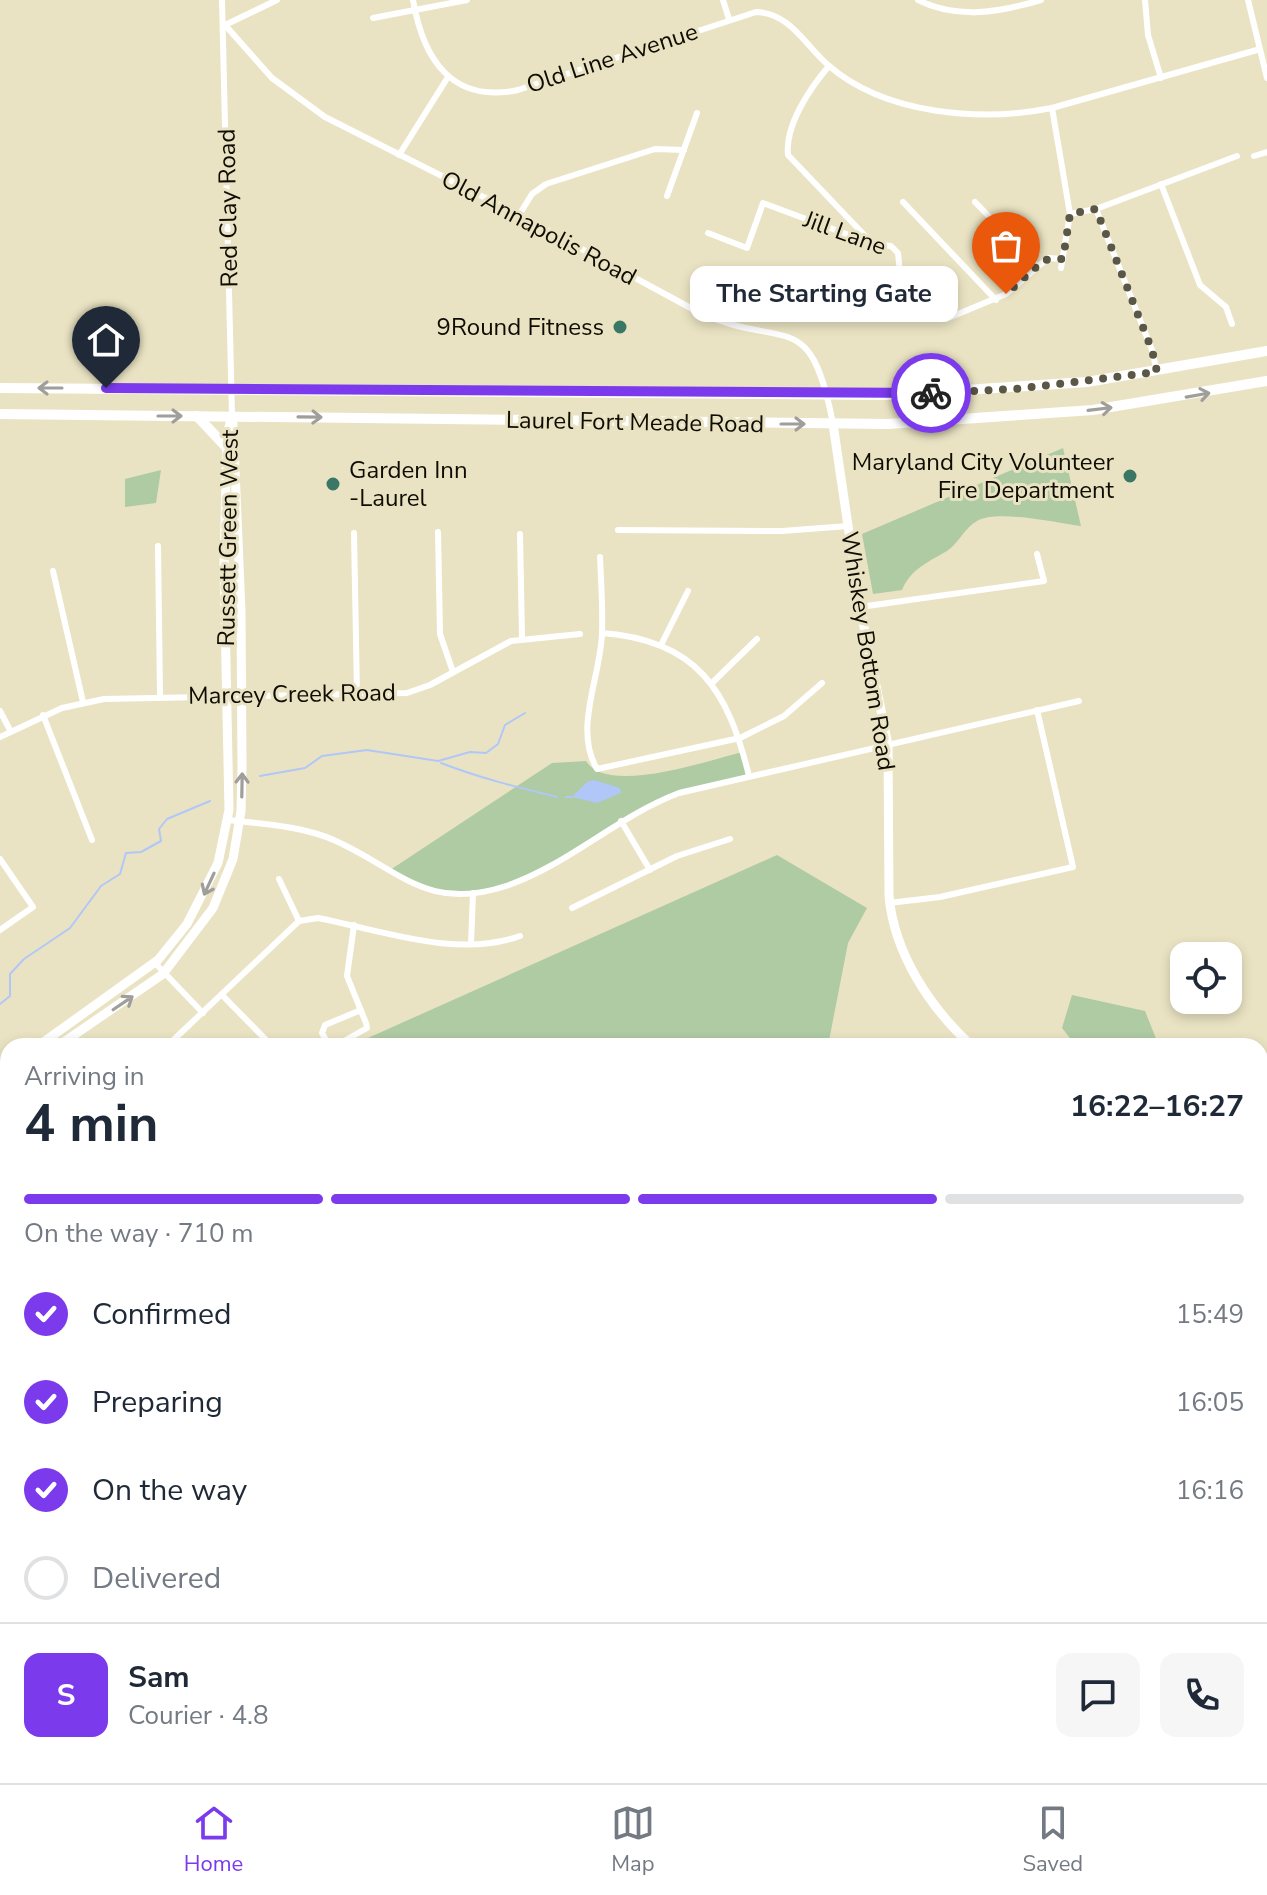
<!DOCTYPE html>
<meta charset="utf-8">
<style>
body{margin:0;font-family:"Nunito Sans",sans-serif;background:#f6f6f7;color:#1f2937;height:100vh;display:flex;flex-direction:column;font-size:30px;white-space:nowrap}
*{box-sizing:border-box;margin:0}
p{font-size:26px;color:#747a83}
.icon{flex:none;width:44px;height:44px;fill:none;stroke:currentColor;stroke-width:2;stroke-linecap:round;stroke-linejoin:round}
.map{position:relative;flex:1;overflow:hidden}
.panel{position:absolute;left:0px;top:1038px;width:1268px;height:746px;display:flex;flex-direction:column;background:#fff;border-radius:24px 24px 0 0;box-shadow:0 4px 12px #0003}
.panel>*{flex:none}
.fabs{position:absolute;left:1170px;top:942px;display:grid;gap:16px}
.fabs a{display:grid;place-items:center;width:72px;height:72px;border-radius:16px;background:#fff;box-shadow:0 4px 12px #0003;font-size:40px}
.pin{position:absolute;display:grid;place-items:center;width:68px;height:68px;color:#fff;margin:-82px -34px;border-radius:50% 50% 50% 0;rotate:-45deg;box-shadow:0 0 8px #0007}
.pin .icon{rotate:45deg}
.courier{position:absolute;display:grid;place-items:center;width:80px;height:80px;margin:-40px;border:6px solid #7c3aed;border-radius:50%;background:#fff;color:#222;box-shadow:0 2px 10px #0007}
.bubble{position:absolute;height:56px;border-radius:16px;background:#fff;box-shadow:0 4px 12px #0003;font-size:26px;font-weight:700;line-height:56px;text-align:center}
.overview em{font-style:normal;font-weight:700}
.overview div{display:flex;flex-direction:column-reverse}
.overview{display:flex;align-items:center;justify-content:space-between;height:136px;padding:0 24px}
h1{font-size:52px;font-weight:700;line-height:60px}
.bar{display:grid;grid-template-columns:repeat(4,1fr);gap:12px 8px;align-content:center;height:96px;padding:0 24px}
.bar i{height:10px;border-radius:6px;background:#e0e1e3}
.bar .selected{background:#7c3aed}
.bar p{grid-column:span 4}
.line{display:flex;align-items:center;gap:20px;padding:0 24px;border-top:2px solid #e0e1e3}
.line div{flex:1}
.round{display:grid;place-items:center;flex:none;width:84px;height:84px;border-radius:16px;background:#f6f6f7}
ol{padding:0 24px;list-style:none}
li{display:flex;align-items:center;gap:24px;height:88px}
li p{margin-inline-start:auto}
li .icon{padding:8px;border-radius:50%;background:#7c3aed;color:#fff;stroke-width:4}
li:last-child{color:#747a83}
li i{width:44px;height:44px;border:4px solid #e0e1e3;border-radius:50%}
.dock{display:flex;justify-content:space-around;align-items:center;height:112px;border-top:2px solid #e0e1e3;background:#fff;font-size:22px;color:#747a83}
.dock a{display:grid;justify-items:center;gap:4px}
.dock .selected{color:#7c3aed}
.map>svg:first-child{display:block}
</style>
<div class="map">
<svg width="1267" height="1783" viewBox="0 0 1267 1783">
<rect width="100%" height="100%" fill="#eae3c3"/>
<!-- green -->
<g fill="#aecba4">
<path d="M1063,448L1081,526C1056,523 997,509 977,521C964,528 960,542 947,551C928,562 911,569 902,590L873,594L862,534Z"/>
<path d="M161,470L156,503L125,507V479Z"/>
<path d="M743,752L749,776L679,793L538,871L490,890L442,892L387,872L552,763L586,761C607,796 709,760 743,752Z"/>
<path d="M777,855L867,908L848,943L828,1046H350Z"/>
<path d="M1072,995L1145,1011L1159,1046H1081L1073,1042L1062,1028Z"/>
<path d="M1260,1216H1267V1783H435L425,1776H1260Z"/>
</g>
<!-- water -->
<path fill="#b0c7f7" d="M594,780L620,788L621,793L597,803L572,797L587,782Z"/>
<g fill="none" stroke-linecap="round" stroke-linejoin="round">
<!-- stream -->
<g stroke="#b0c7f7" stroke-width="2">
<path d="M441,763C480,778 516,787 557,797"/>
<path d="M260,776L305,768L322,756L367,750L438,761L470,752L486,753L498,744L505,725L525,713"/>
<path d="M566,797H572"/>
<path d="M0,1004L10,996V974L24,959L70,928L101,886L120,874L126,853L141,852L161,841L159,829L167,819L210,801"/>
</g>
<!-- street -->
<g stroke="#fff" stroke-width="6">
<path d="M222,0L232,416"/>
<path d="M413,0C423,58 451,104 518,90L756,12C790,13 805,45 828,65C885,115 981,122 1052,108L1257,50"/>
<path d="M723,0L729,19"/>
<path d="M918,0C958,20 1000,12 1041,0"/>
<path d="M1145,0L1148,35L1161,78"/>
<path d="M1248,0L1267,78"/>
<path d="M373,18L467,0"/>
<path d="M225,25L272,78L325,117L519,215L698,312C785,352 810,303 833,424"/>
<path d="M225,25L277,0"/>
<path d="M829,66C810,88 785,125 788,155L870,241"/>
<path d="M1052,108L1070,214L1061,268"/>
<path d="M399,155L448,77"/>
<path d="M1254,156L1267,152"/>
<path d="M1161,184L1200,285L1226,307L1232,324"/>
<path d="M667,196L697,113"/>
<path d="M903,202L996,300"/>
<path d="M975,202L1037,266"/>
<path d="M1096,209L1152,350L1157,372"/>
<path d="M1070,214L1096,209L1237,156"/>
<path d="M519,215L532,194L546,184L655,149L684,150"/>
<path d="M708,233L747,248L763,203L873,244L891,246L898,253L900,273L946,319L1006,294L1048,258L1063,259"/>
<path d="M618,530L782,531L848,526"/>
<path d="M438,532L440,634L453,672"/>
<path d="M354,533L357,694"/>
<path d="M520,534L522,637"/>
<path d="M158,546L160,695"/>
<path d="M600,557C601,582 603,608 602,633C601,676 573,729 597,769L740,738L784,716L822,683"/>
<path d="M53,571L83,702"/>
<path d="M860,607L1044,581L1037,554"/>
<path d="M602,633C697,640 728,690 749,776"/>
<path d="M662,643L688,591"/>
<path d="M713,682L757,639"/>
<path d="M0,711L10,730"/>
<path d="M43,715L92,840"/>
<path d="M0,737L62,708L104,699L407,693L430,685L511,641L580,634"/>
<path d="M228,820C263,824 303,826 336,841C400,870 427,912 506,886C568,865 618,816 679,793L1079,701"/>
<path d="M621,821L650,870"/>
<path d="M0,859L33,907L0,930"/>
<path d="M279,879L299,921"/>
<path d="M889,903L940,897L1073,867L1037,710"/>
<path d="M572,908L677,856L730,839"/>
<path d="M354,925L347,976L366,1023L367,1028L337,1045L328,1044L322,1033L325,1025L361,1010"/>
<path d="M471,944L473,893"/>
<path d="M155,963L203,1013"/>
<path d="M222,995L272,1046"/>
<path d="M167,1046L299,921L318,918C380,930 458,959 520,936"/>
<path d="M0,1388H8"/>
<path d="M0,1466L8,1552"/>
<path d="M0,1706L8,1709"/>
<path d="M0,1720L8,1723"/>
<path d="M102,1776L112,1783"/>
<path d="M125,1776L135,1783"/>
<path d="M372,1776L375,1783"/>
<path d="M287,1780L288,1783"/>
</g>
<!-- secondary -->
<g stroke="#fff" stroke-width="9">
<path d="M833,424L860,607L888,745L889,896C894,953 930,1008 972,1046"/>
<path d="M38,1046L158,960L187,924L218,863L229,810L224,566L227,434L232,416"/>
<path d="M58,1046L163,974L213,908L233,859L241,811L242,768L241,611L233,423"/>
<path d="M0,1091L8,1080"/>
<path d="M0,1118L8,1102"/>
<path d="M1260,1209L1267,1208"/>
</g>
<!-- primary -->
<g stroke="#fff" stroke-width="10">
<path d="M0,388L887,395L1087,382L1267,351"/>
<path d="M0,414L888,424L1093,410L1267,381"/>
<path d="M197,416L227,448"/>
</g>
</g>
<!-- one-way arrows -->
<defs><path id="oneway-shaft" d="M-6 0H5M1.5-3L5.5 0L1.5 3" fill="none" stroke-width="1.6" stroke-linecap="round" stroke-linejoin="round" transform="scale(2)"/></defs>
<g stroke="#9f9e9a">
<use href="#oneway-shaft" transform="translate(50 388) rotate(-180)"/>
<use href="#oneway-shaft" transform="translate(1198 395) rotate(-10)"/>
<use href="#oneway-shaft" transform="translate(1100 409) rotate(-7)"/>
<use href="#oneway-shaft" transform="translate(170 416)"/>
<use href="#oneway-shaft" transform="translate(310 417) rotate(1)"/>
<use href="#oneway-shaft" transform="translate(793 424)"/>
<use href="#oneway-shaft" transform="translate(242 785) rotate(-89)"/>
<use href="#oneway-shaft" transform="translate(209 884) rotate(115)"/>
<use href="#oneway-shaft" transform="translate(123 1003) rotate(-34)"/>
</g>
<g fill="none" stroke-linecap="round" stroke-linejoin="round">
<!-- done -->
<path stroke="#5b5746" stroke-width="8" stroke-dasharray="0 14.4" d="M931,393L1016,389L1157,372L1152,350L1096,209L1070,214L1063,259L1044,260L1006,294"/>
<!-- route -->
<path stroke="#7c3aed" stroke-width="10" d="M106,388L931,393"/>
</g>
<!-- markers -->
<g fill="#3a7865" stroke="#eae3c3" stroke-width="3">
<circle cx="620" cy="327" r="8"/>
<circle cx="1130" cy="476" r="8"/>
<circle cx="333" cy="484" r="8"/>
</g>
<g text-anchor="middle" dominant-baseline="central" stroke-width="6" stroke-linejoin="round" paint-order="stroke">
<!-- street labels -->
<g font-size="24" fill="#0e0c03" stroke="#eae3c3">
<text transform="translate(612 58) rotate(-18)">Old Line Avenue</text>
<text transform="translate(228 208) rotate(-91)">Red Clay Road</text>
<text transform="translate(539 228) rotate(28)">Old Annapolis Road</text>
<text transform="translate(845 233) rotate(20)">Jill Lane</text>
<text transform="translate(635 422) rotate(1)">Laurel Fort Meade Road</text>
<text transform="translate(228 538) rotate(-89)">Russett Green West</text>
<text transform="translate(868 651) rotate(81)">Whiskey Bottom Road</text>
<text transform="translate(292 694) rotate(-1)">Marcey Creek Road</text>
</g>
<!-- poi labels -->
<g font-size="24" fill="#0e0c03" stroke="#eae3c3" text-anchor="end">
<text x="604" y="327">9Round Fitness</text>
<text x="1114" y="462">Maryland City Volunteer<tspan x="1114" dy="28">Fire Department</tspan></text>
<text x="349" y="470" text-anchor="start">Garden Inn<tspan x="349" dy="28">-Laurel</tspan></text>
</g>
</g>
</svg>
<div class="fabs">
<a><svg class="icon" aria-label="locate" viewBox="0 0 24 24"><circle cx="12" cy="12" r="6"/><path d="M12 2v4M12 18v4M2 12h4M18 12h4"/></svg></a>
</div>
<div class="pin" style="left:1006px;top:294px;background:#ea580c"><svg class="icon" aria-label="bag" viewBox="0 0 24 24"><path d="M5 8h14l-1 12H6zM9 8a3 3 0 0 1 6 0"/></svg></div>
<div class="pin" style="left:106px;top:388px;background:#1f2937"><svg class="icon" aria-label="home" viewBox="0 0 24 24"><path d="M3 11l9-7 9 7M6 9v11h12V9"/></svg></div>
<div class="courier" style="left:931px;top:393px"><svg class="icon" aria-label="bike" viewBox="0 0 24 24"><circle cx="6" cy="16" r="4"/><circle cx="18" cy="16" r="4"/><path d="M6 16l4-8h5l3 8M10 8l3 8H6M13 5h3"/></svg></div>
<div class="bubble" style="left:690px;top:266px;width:268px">The Starting Gate</div>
<section class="panel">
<div class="overview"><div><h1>4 min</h1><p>Arriving in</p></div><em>16:22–16:27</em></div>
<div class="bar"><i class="selected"></i><i class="selected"></i><i class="selected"></i><i></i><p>On the way · 710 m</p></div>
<ol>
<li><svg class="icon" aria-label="check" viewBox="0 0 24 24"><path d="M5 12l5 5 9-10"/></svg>Confirmed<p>15:49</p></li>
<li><svg class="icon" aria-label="check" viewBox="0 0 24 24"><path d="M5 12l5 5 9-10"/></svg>Preparing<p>16:05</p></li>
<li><svg class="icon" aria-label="check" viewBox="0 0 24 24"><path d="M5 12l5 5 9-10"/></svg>On the way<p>16:16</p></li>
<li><i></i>Delivered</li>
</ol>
<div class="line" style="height:144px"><b class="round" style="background:#7c3aed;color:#fff">S</b><div><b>Sam</b><p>Courier · 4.8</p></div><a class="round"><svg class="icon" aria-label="chat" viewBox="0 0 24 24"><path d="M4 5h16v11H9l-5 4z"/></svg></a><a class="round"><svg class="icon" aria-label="phone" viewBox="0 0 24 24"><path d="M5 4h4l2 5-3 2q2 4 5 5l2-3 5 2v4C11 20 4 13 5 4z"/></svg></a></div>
</section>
</div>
<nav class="dock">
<a class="selected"><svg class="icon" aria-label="home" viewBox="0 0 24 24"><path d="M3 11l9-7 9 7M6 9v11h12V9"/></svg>Home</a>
<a><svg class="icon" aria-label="map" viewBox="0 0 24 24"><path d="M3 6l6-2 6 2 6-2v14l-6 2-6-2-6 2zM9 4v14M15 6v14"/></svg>Map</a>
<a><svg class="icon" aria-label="saved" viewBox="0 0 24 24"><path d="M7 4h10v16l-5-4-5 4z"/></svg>Saved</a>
</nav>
